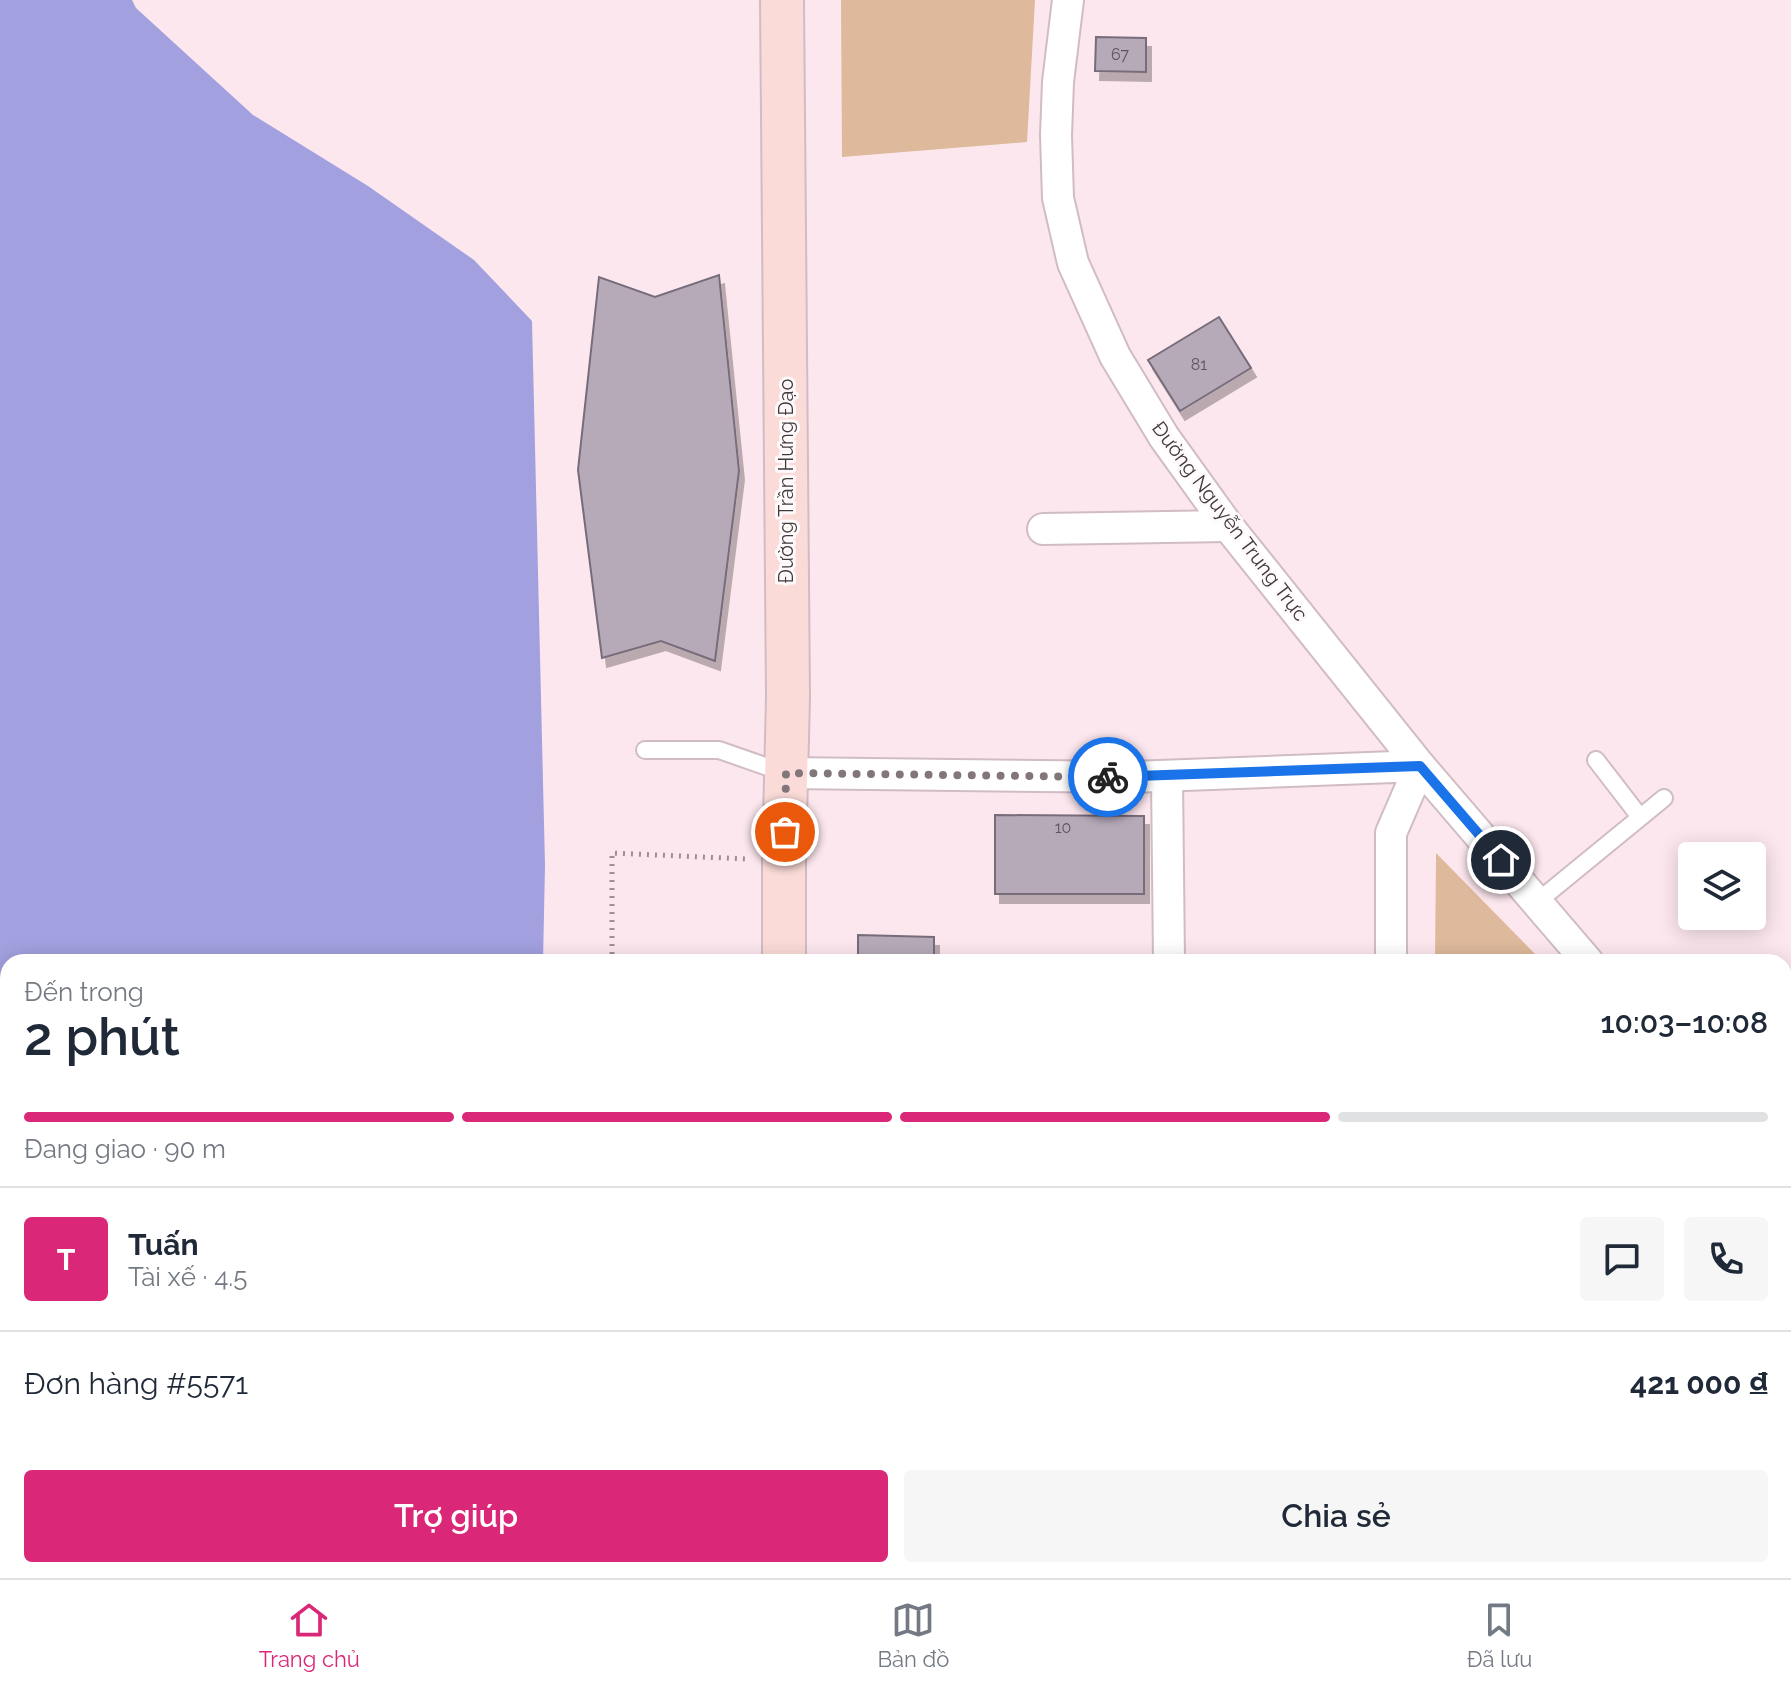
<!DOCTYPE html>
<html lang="vi">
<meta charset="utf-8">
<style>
body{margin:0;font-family:Raleway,sans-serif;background:#f6f6f7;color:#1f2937;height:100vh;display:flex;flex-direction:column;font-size:30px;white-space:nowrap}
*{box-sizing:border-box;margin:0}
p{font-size:26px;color:#747a83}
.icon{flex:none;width:44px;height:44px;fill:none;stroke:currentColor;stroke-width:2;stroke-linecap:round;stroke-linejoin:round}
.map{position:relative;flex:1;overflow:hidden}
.details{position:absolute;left:0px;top:954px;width:1792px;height:624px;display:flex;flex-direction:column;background:#fff;border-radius:24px 24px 0 0;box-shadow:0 4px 20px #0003}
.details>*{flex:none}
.controls{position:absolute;left:1678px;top:842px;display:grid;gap:16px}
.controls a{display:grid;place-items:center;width:88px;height:88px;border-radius:8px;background:#fff;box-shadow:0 4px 20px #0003;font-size:40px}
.pin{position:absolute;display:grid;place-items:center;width:68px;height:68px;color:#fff;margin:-34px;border:4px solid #fff;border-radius:50%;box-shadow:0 2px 8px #0007}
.courier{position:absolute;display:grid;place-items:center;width:80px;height:80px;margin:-40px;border:6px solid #1a73e8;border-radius:50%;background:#fff;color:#222;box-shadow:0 2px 10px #0007}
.summary em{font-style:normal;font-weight:600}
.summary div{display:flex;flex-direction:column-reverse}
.summary{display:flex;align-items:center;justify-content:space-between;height:136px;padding:0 24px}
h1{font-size:52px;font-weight:600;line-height:60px}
.bar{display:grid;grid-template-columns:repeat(4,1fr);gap:12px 8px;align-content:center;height:96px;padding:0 24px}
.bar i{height:10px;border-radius:6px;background:#e0e1e3}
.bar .active{background:#db2777}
.bar p{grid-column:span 4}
.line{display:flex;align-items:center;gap:20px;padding:0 24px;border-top:2px solid #e0e1e3}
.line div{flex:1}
.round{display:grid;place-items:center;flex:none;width:84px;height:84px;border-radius:8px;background:#f6f6f7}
.primary-button{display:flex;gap:16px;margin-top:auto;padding:16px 24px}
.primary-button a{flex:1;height:92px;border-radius:8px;background:#db2777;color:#fff;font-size:32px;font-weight:600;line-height:92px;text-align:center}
.primary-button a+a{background:#f6f6f7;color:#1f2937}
.tab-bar{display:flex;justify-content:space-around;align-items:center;height:112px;border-top:2px solid #e0e1e3;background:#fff;font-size:22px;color:#747a83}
.tab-bar a{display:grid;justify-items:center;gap:4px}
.tab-bar .active{color:#db2777}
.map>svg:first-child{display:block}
</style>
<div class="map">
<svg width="1791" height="1578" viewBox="0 0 1791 1578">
<defs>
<filter id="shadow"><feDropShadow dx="5" dy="9" stdDeviation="0" flood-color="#0004"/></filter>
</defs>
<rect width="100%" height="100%" fill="#fde7ef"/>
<!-- green -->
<g fill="#deb99b">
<path d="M841,0H1035L1027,142L842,157Z"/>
<path d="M1436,853L1543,962H1435Z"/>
</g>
<!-- water -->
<path fill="#a2a0df" d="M0,0H132L136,8L253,115L368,186L474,260L532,321L545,865L543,962H8V1570H537V1578H0Z"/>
<!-- building -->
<g fill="#b6aab9" stroke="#776c7a" stroke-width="2" filter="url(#shadow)">
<path d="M1096,37L1146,38V72L1095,71Z"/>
<path d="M719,275L739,471L715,661L661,641L602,658L578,470L599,277L655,297Z"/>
<path d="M1219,317L1251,368L1180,411L1148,360Z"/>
<path d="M995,815L1144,816V894H995Z"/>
<path d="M858,935L934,937V962H858Z"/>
<path d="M1784,1020L1791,1028V1050L1784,1056Z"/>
<path d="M1791,1065V1125L1784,1131V1071Z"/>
</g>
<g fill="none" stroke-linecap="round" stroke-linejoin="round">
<!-- service casing -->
<g stroke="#d1bcc4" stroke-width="20">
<g id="service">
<path d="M645,750H719L785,773"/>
<path d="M1596,760L1640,817"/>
<path d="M1537,902L1664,798"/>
</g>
</g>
<!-- minor casing -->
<g stroke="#d1bcc4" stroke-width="34">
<g id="minor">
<path d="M1068,0L1058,82L1056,135L1058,198L1073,263L1115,356L1164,437L1228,526L1420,766L1588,962"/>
<path d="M1043,529L1228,526"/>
<path d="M786,773L1132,777L1420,766L1391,833V962"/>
<path d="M1167,776L1169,962"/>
<path d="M1784,1191L1791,1199"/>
<path d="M1784,1289L1791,1288"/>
<path d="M983,1570V1578"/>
<path d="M1393,1570V1578"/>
<path d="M1635,1570V1578"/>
<path d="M1170,1578V1570"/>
</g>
</g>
<!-- secondary casing -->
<g stroke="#d1bcc4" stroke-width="46">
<g id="secondary">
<path d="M782,0L788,697L784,861V962"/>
<path d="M784,1570V1578"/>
</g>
</g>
<!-- path -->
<g stroke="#9d8e94" stroke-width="5" stroke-dasharray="2 6" stroke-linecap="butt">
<path d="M612,962V853L747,859"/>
<path d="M611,1578V1570"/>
</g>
<!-- service -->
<use href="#service" stroke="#fff" stroke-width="16"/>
<!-- minor -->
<use href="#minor" stroke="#fff" stroke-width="30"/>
<!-- secondary -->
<use href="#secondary" stroke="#fbdbd8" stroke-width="42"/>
</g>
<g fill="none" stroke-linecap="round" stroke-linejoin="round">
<!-- done -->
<path stroke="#83767b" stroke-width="8" stroke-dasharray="0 14.4" d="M785,832L786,773L1108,777"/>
<!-- route -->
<path stroke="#1a73e8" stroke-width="10" d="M1108,777L1420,766L1501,860"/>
</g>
<g text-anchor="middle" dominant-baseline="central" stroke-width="6" stroke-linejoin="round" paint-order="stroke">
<!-- number labels -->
<g font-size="16" fill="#5e555b">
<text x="1120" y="54">67</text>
<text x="1199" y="364">81</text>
<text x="1063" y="827">10</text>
</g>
<!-- street labels -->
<g font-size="20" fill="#41393c" stroke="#fefafb">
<text transform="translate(786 481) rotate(-90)">Đường Trần Hưng Đạo</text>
<text transform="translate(1230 521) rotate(53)">Đường Nguyễn Trung Trực</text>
</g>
</g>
</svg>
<div class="controls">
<a><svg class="icon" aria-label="layers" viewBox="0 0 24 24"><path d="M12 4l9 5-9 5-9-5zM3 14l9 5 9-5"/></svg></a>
</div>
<div class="pin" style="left:785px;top:832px;background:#ea580c"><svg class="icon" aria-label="bag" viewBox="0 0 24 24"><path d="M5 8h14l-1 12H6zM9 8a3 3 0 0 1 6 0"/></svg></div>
<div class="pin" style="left:1501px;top:860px;background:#1f2937"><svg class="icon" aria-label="home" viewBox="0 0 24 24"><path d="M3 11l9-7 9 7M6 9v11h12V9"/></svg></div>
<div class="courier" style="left:1108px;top:777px"><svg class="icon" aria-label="bike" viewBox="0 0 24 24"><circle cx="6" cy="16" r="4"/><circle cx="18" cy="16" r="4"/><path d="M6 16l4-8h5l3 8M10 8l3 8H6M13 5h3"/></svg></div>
<section class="details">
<div class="summary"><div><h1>2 phút</h1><p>Đến trong</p></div><em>10:03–10:08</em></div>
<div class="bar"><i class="active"></i><i class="active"></i><i class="active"></i><i></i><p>Đang giao · 90 m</p></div>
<div class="line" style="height:144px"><b class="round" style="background:#db2777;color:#fff">T</b><div><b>Tuấn</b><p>Tài xế · 4.5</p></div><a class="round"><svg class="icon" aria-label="chat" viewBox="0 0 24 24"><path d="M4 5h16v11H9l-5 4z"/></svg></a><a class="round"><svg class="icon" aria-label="phone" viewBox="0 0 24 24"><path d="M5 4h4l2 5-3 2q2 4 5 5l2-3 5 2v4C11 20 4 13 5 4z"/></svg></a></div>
<div class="line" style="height:104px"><div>Đơn hàng #5571</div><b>421 000 ₫</b></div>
<div class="primary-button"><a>Trợ giúp</a><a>Chia sẻ</a></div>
</section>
</div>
<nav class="tab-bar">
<a class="active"><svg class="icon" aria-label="home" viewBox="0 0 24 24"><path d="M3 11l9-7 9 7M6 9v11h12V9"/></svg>Trang chủ</a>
<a><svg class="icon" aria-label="map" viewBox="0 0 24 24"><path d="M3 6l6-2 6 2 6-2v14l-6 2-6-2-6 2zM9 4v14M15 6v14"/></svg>Bản đồ</a>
<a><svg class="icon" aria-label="saved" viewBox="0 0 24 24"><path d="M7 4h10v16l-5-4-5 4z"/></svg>Đã lưu</a>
</nav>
